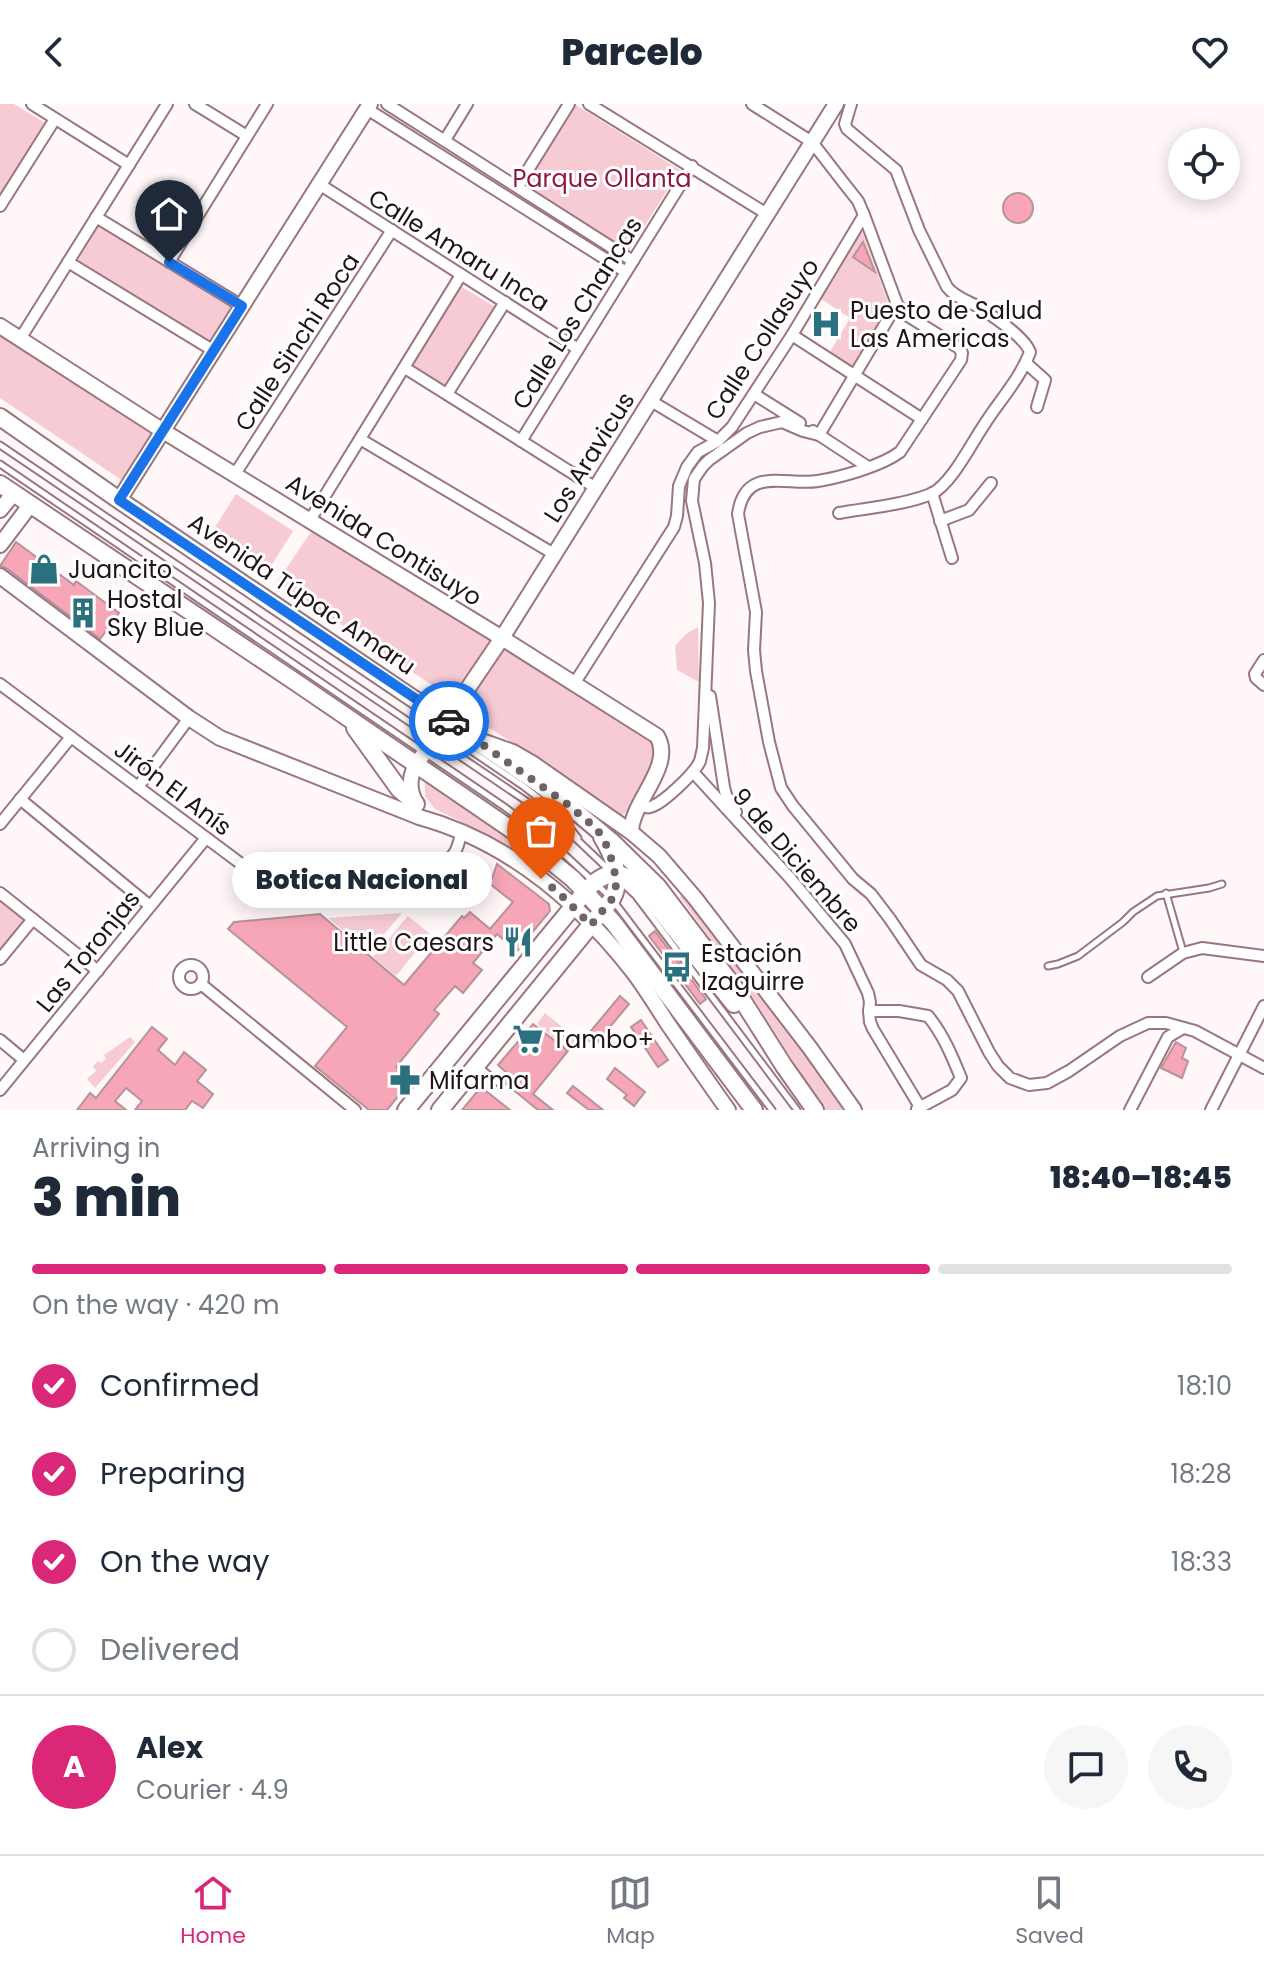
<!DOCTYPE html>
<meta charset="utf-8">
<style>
body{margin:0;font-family:Poppins,sans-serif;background:#f6f6f7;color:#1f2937;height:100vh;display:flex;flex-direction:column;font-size:30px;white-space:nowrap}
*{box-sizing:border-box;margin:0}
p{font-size:26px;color:#747a83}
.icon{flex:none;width:44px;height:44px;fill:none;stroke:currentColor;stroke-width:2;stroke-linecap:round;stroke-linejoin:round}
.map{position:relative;height:1006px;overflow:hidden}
.sheet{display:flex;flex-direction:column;background:#fff;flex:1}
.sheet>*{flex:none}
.controls{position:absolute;left:1168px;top:24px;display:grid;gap:16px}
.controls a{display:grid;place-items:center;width:72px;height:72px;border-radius:50%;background:#fff;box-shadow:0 4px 20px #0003;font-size:40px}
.pin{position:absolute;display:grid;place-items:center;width:68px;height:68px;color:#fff;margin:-82px -34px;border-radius:50% 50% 50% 0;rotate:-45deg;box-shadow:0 0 8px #0007}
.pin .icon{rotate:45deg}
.courier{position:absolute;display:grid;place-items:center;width:80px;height:80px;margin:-40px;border:6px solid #1a73e8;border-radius:50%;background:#fff;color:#222;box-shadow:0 2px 10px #0007}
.bubble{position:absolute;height:56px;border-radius:28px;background:#fff;box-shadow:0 4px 20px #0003;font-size:26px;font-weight:800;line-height:56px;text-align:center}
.summary em{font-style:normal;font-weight:800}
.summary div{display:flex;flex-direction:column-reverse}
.summary{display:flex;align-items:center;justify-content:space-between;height:136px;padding:0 32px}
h1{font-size:52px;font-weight:800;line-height:60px}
.bar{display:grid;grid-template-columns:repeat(4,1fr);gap:12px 8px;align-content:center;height:96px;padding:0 32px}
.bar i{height:10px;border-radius:6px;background:#e0e1e3}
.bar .current{background:#db2777}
.bar p{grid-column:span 4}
.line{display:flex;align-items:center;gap:20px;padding:0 32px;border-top:2px solid #e0e1e3}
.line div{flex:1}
.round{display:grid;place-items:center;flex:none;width:84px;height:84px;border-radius:42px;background:#f6f6f7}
ol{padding:0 32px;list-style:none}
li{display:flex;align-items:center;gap:24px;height:88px}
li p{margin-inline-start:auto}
li .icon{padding:8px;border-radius:50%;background:#db2777;color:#fff;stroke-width:4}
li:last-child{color:#747a83}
li i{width:44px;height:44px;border:4px solid #e0e1e3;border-radius:50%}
header{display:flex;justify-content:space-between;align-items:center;height:104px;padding:0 32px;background:#fff;font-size:36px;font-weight:800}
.tabs{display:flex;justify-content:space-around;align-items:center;height:112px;border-top:2px solid #e0e1e3;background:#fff;font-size:22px;color:#747a83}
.tabs a{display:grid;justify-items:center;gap:4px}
.tabs .current{color:#db2777}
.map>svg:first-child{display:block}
</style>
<header><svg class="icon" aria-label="back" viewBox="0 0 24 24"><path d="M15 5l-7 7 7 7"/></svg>Parcelo<svg class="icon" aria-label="heart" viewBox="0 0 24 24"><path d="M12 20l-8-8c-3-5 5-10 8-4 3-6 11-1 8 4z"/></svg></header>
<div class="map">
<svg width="1264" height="1006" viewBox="0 0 1264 1006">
<rect width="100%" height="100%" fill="#fff7f8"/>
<!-- green -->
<g fill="#f7cbd4">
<path d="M0,0H14L47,20L0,95Z"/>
<path d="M576,1L680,66L628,148L524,83Z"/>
<path d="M98,122L233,204L211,238L78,156Z"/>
<path d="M862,127L890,204L855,264L830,248L850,214L821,195Z"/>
<path d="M462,183L497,204L446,285L411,263Z"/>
<path d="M0,230L156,327L123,377L0,294Z"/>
<path d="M236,390L293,427L271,462L214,425Z"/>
<path d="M313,425L493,536L453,595L277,478Z"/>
<path d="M698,523L699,578L677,566L675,542L686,530Z"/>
<path d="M503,540L657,636L654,660L630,707L622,711L470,611L467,603L468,596Z"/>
<path d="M425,678L434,682L517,739L547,764L544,765L489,731L435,705L425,692Z"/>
<path d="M685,788L848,1006H824L752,892L680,793Z"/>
<path d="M0,795L26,816L0,848Z"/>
<path d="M402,809L369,848L328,814Z"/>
<path d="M408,812L430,830L396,872L373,853Z"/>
<path d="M545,909L578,936L569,947L537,920Z"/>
<path d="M130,933L135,938L95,984L87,975L96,967L93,962L98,957L101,959L106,955L104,951Z"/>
</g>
<!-- building -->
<g fill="#f7a6b7" stroke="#b69299" stroke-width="2">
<circle cx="1018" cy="104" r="15"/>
<path d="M863,138L875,168L853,153Z"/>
<path d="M16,438L74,481L76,477L119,509L100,535L6,464L0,462Z"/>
<path d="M497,760L549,800L550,807L517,847L497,830L473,859L482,866L463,889L455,882L434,906L439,910L396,963L412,975L387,1006H369L315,962L347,923L228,825L234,818L320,810L404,881L462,812L464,814L470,808L490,825L513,798L490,780Z"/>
<path d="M655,827L706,895L700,900L649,832Z"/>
<path d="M620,892L629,900L595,941L585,934Z"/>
<path d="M641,916L668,956L658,963L631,923Z"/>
<path d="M533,920L568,947L533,990L553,1006H538L505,979L503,976L508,970L498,961Z"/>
<path d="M152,923L167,935L158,946L175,961L184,948L206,966L197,977L213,990L203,1004L192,997L185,1006H135L142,997L126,984L115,997L126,1006H77L90,989L96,994Z"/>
<path d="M1176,938L1186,944L1182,954L1188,957L1182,974L1161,964Z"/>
<path d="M615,964L645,988L634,1002L624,994L627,991L607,975Z"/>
<path d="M573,982L603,1006H589L567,989Z"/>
<path d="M481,983L510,1006H462Z"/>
</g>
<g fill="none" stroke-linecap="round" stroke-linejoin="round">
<!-- lane casing -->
<g stroke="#9a777e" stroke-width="9">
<g id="lane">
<path d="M0,341L529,699L569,728L609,766"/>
<path d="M0,360L506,704L550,737L608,791"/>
<path d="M442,627L523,682L558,709L578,734"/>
<path d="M622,779L636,792L797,1006"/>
<path d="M1166,789L1183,848"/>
<path d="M615,799L772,1006"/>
<path d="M1048,862L1058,860L1078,852L1123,818L1133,808L1157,792L1209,784L1222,780"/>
<path d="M479,963L500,980"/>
</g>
</g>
<!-- street casing -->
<g stroke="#9a777e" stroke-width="14">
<g id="street">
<path d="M32,0L129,61"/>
<path d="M195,0L247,32"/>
<path d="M387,0L633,157"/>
<path d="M589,0L767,110"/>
<path d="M752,0L812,38L843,78L858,97L864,111L897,200L905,210L959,244L962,249L961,256L900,348C881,362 842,373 818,377C786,382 745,361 738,410L756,508L754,546L756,567L769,638L781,684L793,702L853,775L871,790L890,815L921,861L947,876L958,887L989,948L998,962L1010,974L1029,981L1047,979L1069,967L1120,932L1148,919H1166L1195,927L1264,964"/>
<path d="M367,5L626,168"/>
<path d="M445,36L467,0"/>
<path d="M319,80L578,245"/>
<path d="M518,82L569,0"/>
<path d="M0,102L55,15"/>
<path d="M96,113L242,202"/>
<path d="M68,158L214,247"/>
<path d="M169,158L267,0"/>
<path d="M792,231L922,315"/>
<path d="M20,235L167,0"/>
<path d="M1026,259L1045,276L1037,303"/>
<path d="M405,264L596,384"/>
<path d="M447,290L505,198"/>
<path d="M754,290L800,319"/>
<path d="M651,297L718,337"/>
<path d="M813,327L868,363"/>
<path d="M360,335L554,450"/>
<path d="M521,337L692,62"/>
<path d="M235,370L392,126"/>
<path d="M932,389L952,454"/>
<path d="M839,409C867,404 904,401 931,390C951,381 971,340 984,321C999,297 1020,275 1030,248C1024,232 990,210 975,201C965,196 954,192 947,183L919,126L896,66L847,25L845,20L851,0"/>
<path d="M310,416L461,171"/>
<path d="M940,417L969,406L991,379"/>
<path d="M1264,556L1255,570L1256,574L1264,581"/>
<path d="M0,580L256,771L442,758C457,753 458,741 462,727"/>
<path d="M574,580L674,423L677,412L679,382L687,363L698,348L718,337L732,323L792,231L864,111"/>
<path d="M710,592L724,683L726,691L736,708"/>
<path d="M693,668L790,774L845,840L868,889L870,898L869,907L870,918L873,925L920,1003"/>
<path d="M138,683L189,614"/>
<path d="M20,695L150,802"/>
<path d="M641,701C647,703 646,705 653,702C665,697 695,669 700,657C701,653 702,648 703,644L709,499L705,459L692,397L694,375L703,362L709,356L747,329L760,323L782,318L803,327L819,331L897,200"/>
<path d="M0,720L71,633"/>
<path d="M0,789L98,867"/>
<path d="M0,855L33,815"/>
<circle cx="191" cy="873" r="12"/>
<path d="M1148,873L1183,849L1202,844L1264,852"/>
<path d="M201,880L355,1006"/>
<path d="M869,907H899L928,912C943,930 952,952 961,974L952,986L917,1005"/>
<path d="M0,936L24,956"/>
<path d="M0,986L206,734"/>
<path d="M1130,1006L1168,933L1183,924"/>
<path d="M1211,1006L1264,902"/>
</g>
</g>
<!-- secondary casing -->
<g stroke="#9a777e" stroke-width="18">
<g id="secondary">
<path d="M0,222L163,327L502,534L657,632C675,662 631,698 631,728"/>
<path d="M119,396L370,0"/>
<path d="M0,406L14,389"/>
<path d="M0,441L31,400"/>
<path d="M0,472L189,614L220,634L419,713C507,737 578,797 634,869C646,885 657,903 668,920C688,949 708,978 728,1006"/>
<path d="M479,636L513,648L532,659L631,728L659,752L695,794L810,944L854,1006"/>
<path d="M416,699C409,687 409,673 416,661L502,534L836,0"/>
</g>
</g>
<!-- primary casing -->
<g stroke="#9a777e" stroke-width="20">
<g id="primary">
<path d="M0,313L119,396L535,677L567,700L611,737L658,783L734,883L784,962L815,1006"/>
<path d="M0,380L300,581L515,728L573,775L613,818L754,1006"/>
<path d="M355,624L399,685L416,700"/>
<path d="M406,1006L585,788C605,765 621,764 643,785L734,900"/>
<path d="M440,1006L612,795C623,775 613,751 602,733"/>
</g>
</g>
<!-- lane -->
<use href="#lane" stroke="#fff" stroke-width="5"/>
<!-- street -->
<use href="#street" stroke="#fff" stroke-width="10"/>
<!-- secondary -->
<use href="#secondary" stroke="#fff" stroke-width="14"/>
<!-- primary -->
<use href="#primary" stroke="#fff" stroke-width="16"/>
</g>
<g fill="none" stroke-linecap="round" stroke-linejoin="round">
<!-- done -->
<path stroke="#6f6366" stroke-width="8" stroke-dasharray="0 14.4" d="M449,617L567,700L597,725L609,746L617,778L612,795L591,821L558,788L541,775"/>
<!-- route -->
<path stroke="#1a73e8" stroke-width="10" d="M169,158L242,202L119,396L449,617"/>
</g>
<!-- icons -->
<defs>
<g id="hospital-bare" transform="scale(2.4)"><path d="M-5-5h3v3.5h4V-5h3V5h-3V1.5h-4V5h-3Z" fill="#2b707f" stroke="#fff" stroke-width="2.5" paint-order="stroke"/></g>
<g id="shop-bare" transform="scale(2.4)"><path d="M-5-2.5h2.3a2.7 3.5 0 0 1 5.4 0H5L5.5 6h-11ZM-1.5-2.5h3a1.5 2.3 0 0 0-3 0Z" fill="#2b707f" stroke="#fff" stroke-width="2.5" paint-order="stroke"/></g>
<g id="building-bare" transform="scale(2.4)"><path d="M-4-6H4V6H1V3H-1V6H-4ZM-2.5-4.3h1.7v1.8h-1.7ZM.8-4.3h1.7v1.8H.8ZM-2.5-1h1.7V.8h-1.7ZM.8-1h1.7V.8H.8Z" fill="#2b707f" stroke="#fff" stroke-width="2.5" paint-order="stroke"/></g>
<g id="restaurant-bare" transform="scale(2.4)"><path d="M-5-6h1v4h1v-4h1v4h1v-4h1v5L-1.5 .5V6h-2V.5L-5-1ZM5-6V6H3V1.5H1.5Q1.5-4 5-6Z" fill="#2b707f" stroke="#fff" stroke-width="2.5" paint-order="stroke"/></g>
<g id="bus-bare" transform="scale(2.4)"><path d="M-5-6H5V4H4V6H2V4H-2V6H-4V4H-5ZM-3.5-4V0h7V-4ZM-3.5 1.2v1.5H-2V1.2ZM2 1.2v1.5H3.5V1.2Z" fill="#2b707f" stroke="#fff" stroke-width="2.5" paint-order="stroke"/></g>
<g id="supermarket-bare" transform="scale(2.4)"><path d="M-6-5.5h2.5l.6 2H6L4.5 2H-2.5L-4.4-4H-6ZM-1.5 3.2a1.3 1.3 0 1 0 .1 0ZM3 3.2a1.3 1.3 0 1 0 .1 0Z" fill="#2b707f" stroke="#fff" stroke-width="2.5" paint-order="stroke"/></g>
<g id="pharmacy-bare" transform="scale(2.4)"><path d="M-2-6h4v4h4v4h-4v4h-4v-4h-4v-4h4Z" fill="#2b707f" stroke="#fff" stroke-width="2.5" paint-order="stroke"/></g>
</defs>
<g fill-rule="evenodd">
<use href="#hospital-bare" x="826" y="220"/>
<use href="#shop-bare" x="44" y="465"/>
<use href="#building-bare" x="83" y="509"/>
<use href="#restaurant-bare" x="518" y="838"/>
<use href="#bus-bare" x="677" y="863"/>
<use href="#supermarket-bare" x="528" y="935"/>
<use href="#pharmacy-bare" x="405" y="976"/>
</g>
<g text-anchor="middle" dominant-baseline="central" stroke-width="6" stroke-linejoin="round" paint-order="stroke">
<!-- park labels -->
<g font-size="24" fill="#8d1943" stroke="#fff">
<text x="602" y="74">Parque Ollanta</text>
</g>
<!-- street labels -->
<g font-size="24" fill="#211417" stroke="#fff">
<text transform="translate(459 146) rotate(32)">Calle Amaru Inca</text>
<text transform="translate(577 209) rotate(-58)">Calle Los Chancas</text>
<text transform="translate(762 235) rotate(-57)">Calle Collasuyo</text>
<text transform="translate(297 238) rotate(-57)">Calle Sinchi Roca</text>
<text transform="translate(589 353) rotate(-58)">Los Aravicus</text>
<text transform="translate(384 436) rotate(32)">Avenida Contisuyo</text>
<text transform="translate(302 490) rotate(34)">Avenida Túpac Amaru</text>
<text transform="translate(173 684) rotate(37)">Jirón El Anís</text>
<text transform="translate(797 756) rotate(49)">9 de Diciembre</text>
<text transform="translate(88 847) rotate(-51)">Las Toronjas</text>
</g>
<!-- poi labels -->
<g font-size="24" fill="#211417" stroke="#fff" text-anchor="start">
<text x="850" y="206">Puesto de Salud<tspan x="850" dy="28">Las Americas</tspan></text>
<text x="68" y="465">Juancito</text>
<text x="107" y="495">Hostal<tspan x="107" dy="28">Sky Blue</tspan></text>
<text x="494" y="838" text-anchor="end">Little Caesars</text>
<text x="701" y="849">Estación<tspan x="701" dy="28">Izaguirre</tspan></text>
<text x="552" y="935">Tambo+</text>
<text x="429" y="976">Mifarma</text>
</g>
</g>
</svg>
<div class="controls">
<a><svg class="icon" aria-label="locate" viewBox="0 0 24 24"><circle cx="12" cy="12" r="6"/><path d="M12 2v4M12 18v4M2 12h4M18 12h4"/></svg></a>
</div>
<div class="pin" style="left:541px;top:775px;background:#ea580c"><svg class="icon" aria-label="bag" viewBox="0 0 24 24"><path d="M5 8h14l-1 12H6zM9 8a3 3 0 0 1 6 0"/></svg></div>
<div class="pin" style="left:169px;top:158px;background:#1f2937"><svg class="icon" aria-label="home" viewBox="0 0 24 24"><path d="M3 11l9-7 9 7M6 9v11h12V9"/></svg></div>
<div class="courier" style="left:449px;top:617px"><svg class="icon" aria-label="car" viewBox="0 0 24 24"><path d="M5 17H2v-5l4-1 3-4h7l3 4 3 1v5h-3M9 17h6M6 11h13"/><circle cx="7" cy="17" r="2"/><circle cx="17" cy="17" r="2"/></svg></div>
<div class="bubble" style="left:232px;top:748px;width:260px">Botica Nacional</div>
</div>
<section class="sheet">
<div class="summary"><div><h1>3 min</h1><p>Arriving in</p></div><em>18:40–18:45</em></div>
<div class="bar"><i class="current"></i><i class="current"></i><i class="current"></i><i></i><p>On the way · 420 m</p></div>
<ol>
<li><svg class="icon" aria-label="check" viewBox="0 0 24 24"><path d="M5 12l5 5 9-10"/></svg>Confirmed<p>18:10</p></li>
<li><svg class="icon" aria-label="check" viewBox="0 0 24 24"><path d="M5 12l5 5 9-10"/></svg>Preparing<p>18:28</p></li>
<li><svg class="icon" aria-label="check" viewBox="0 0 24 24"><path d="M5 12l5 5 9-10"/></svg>On the way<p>18:33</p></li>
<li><i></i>Delivered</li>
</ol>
<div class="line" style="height:144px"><b class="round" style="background:#db2777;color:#fff">A</b><div><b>Alex</b><p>Courier · 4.9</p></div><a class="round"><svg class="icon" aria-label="chat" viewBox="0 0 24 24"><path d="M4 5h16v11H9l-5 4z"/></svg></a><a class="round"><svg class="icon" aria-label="phone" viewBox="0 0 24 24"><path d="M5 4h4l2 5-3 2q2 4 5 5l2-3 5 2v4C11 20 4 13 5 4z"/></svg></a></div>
</section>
<nav class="tabs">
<a class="current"><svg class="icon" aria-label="home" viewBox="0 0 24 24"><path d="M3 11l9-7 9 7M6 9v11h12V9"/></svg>Home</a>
<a><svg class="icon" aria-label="map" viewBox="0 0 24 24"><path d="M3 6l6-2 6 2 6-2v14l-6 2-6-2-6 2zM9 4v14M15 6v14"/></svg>Map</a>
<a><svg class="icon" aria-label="saved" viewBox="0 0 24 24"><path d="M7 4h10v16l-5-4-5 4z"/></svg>Saved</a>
</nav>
